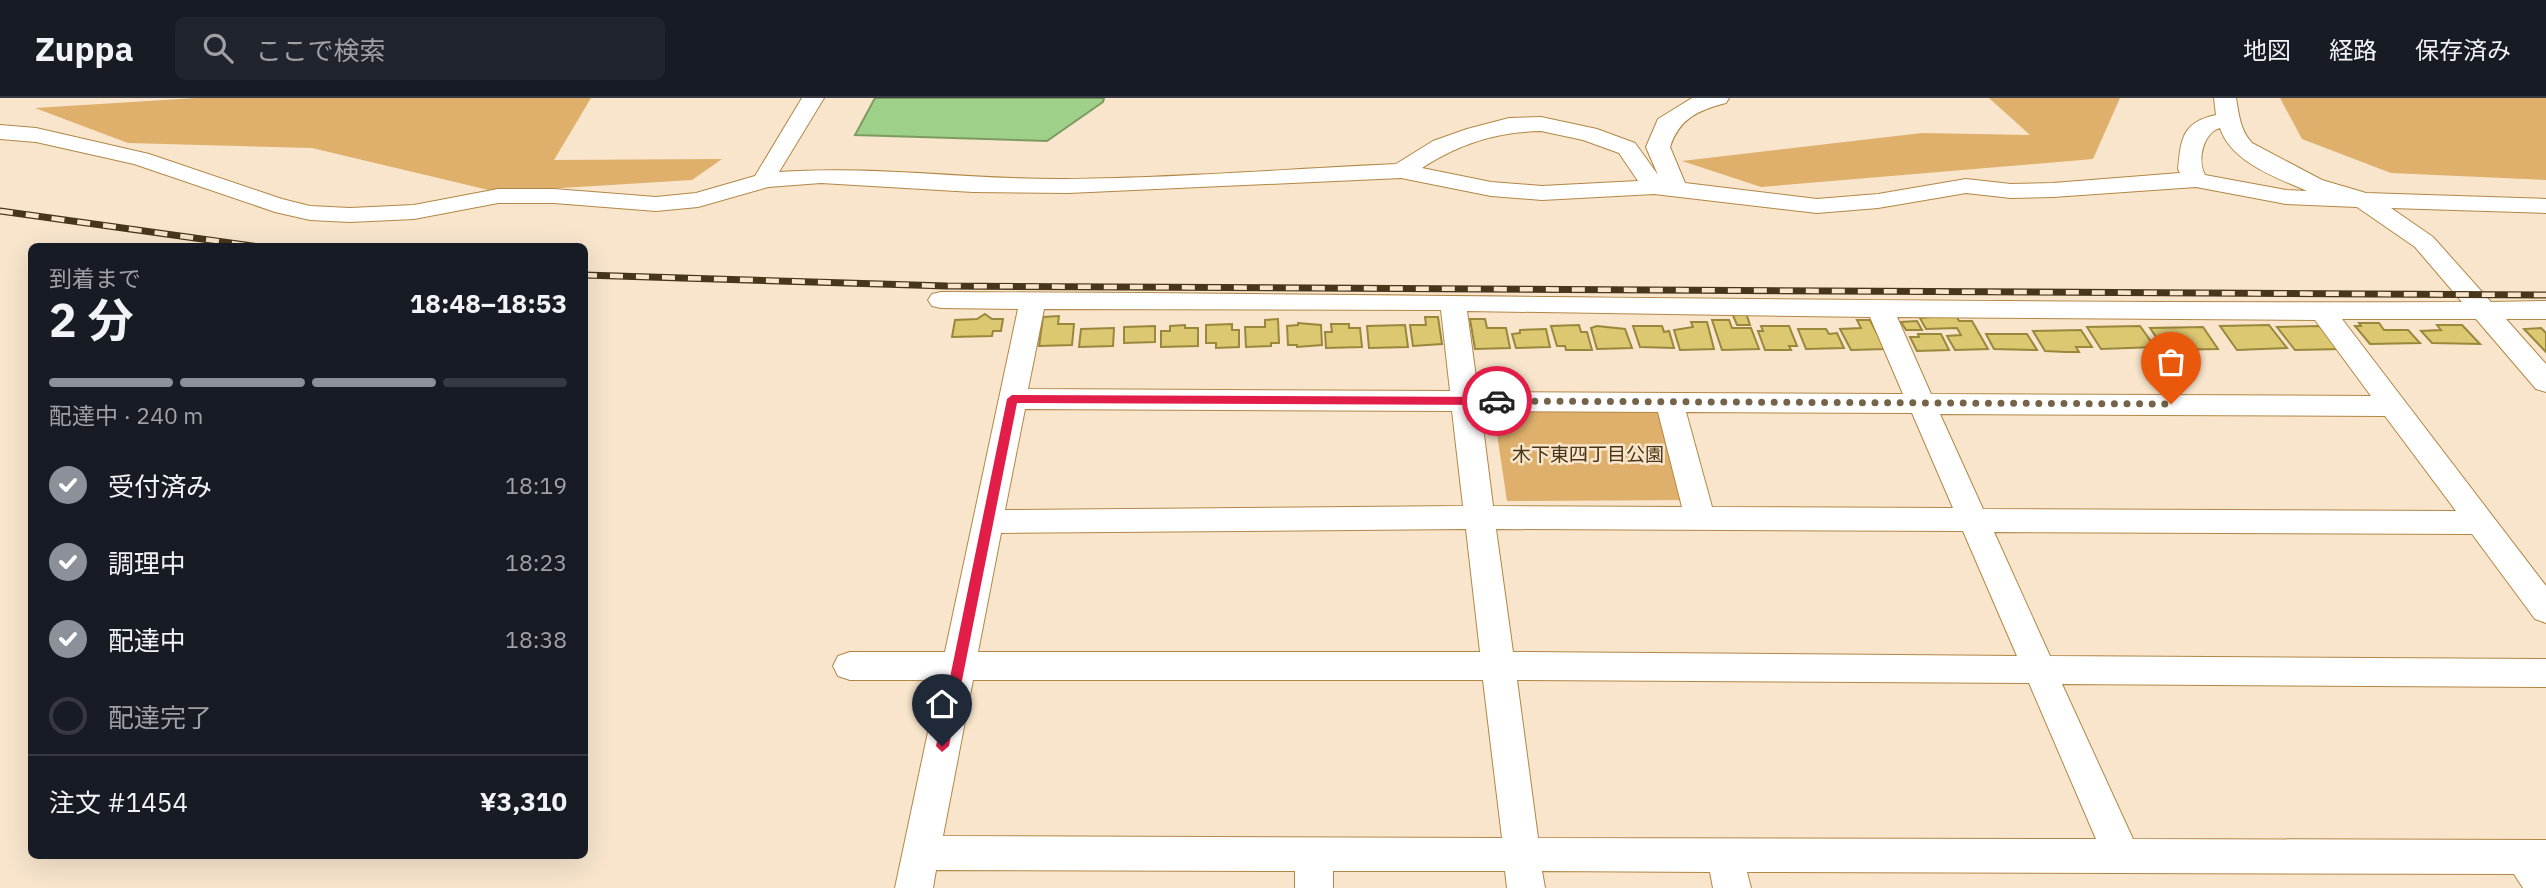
<!DOCTYPE html>
<html lang="ja">
<meta charset="utf-8">
<style>
body{margin:0;font-family:"IBM Plex Sans","Noto Sans JP",sans-serif;background:#20242c;color:#f1f3f6;height:100vh;display:flex;flex-direction:column;font-size:26px;white-space:nowrap}
*{box-sizing:border-box;margin:0}
p{font-size:23px;color:#9ea1a6}
.icon{flex:none;width:38px;height:38px;fill:none;stroke:currentColor;stroke-width:2;stroke-linecap:round;stroke-linejoin:round}
.map{position:relative;flex:1;overflow:hidden}
.sheet{position:absolute;left:28px;top:145px;width:560px;height:616px;display:flex;flex-direction:column;background:#171b24;border-radius:10px;box-shadow:0 7px 28px #0002}
.sheet>*{flex:none}
.pin{position:absolute;display:grid;place-items:center;width:60px;height:60px;color:#fff;margin:-72px -30px;border-radius:50% 50% 50% 0;rotate:-45deg;box-shadow:0 0 7px #0007}
.pin .icon{rotate:45deg}
.courier{position:absolute;display:grid;place-items:center;width:70px;height:70px;margin:-35px;border:5px solid #e11d48;border-radius:50%;background:#fff;color:#222;box-shadow:0 2px 9px #0007}
.head em{font-style:normal;font-weight:700}
.head div{display:flex;flex-direction:column-reverse}
.head{display:flex;align-items:center;justify-content:space-between;height:119px;padding:0 21px}
h1{font-size:46px;font-weight:700;line-height:52px}
.bar{display:grid;grid-template-columns:repeat(4,1fr);gap:10px 7px;align-content:center;height:84px;padding:0 21px}
.bar i{height:9px;border-radius:5px;background:#363941}
.bar .current{background:#8c9099}
.bar p{grid-column:span 4}
.line{display:flex;align-items:center;gap:18px;padding:0 21px;border-top:2px solid #363941}
.line div{flex:1}
ol{padding:0 21px;list-style:none}
li{display:flex;align-items:center;gap:21px;height:77px}
li p{margin-inline-start:auto}
li .icon{padding:7px;border-radius:50%;background:#8c9099;color:#fff;stroke-width:4}
li:last-child{color:#9ea1a6}
li i{width:38px;height:38px;border:4px solid #363941;border-radius:50%}
header{display:flex;align-items:center;gap:42px;box-sizing:border-box;height:98px;padding:0 35px;background:#171b24;border-bottom:2px solid #363941}
header strong{font-size:33px}
nav{display:flex;gap:38px;margin-inline-start:auto;font-size:24px}
.search{width:490px;height:63px;background:#20242c;display:flex;align-items:center;gap:18px;box-sizing:border-box;padding:0 24px;border-radius:10px;color:#9ea1a6;font-size:26px}
.map>svg:first-child{display:block}
</style>
<header>
<strong>Zuppa</strong>
<div class="search"><svg class="icon" aria-label="search" viewBox="0 0 24 24"><circle cx="10" cy="10" r="6"/><path d="M15 15l6 6"/></svg>ここで検索</div>
<nav><a>地図</a><a>経路</a><a>保存済み</a></nav>
</header>
<div class="map">
<svg width="2546" height="790" viewBox="0 0 2546 790">
<rect width="100%" height="100%" fill="#f8e5cc"/>
<!-- green -->
<g fill="#deb06c">
<path d="M196,0H591L554,62L722,61L692,82L497,94L312,50L128,45L35,10Z"/>
<path d="M1989,0H2120L2093,61L1761,89L1682,63L1922,35L2030,37Z"/>
<path d="M2280,0H2546V82L2391,75L2302,41Z"/>
<path d="M1493,309L1666,310L1688,402L1507,403Z"/>
</g>
<!-- water -->
<path fill="#9fd089" stroke="#7d9b60" stroke-width="2" d="M875,0H1104L1103,4L1047,43L855,37Z"/>
<!-- building -->
<g fill="#ddc872" stroke="#99873b" stroke-width="2">
<path d="M1732,215H1746L1750,227H1737Z"/>
<path d="M985,216L992,221H1003L1001,233H993L992,238L952,239L955,222L977,221Z"/>
<path d="M1956,217L1959,223H1972L1988,251L1955,252L1947,238L1961,237L1957,230L1926,231L1920,220Z"/>
<path d="M1059,218L1058,226H1074L1072,247L1039,248L1043,219Z"/>
<path d="M1425,219H1438L1442,246L1413,248L1410,227H1426Z"/>
<path d="M1278,221L1279,245H1271V248L1246,249L1245,229H1265V222Z"/>
<path d="M1470,221H1485L1487,230H1506L1510,250L1475,251Z"/>
<path d="M1712,222H1729L1732,230H1751L1759,251L1722,252Z"/>
<path d="M1857,222H1870L1885,251L1851,252L1840,231L1861,230Z"/>
<path d="M1917,223L1922,232H1906L1901,224Z"/>
<path d="M1691,224H1707L1714,251L1680,252L1674,232L1693,229Z"/>
<path d="M1298,225L1321,227L1322,247L1297,249V247H1288L1287,228L1298,227Z"/>
<path d="M2359,225H2379L2384,232H2408L2420,245L2370,246L2355,228H2361Z"/>
<path d="M1232,226V232H1239V249L1216,250V245H1206V227Z"/>
<path d="M1331,226H1349V230H1360L1362,249L1326,250L1325,234H1332Z"/>
<path d="M1185,227V230H1198V248L1161,249V233H1170V228Z"/>
<path d="M1405,227L1408,249L1369,250L1367,228Z"/>
<path d="M1579,227L1581,234H1587L1592,252H1566L1565,248H1557L1551,228Z"/>
<path d="M2269,227L2287,250L2237,252L2220,228Z"/>
<path d="M2437,227H2462L2480,246L2432,245L2421,233L2441,232Z"/>
<path d="M1155,228V244L1124,245V229Z"/>
<path d="M1597,228L1625,231L1632,250L1597,251L1591,230Z"/>
<path d="M1633,228H1662L1664,234L1669,233L1674,250L1640,249Z"/>
<path d="M1761,228H1789L1797,248H1789L1791,252H1765L1758,233H1763Z"/>
<path d="M2140,228L2155,249L2101,251L2087,229Z"/>
<path d="M2321,228L2340,251L2295,252L2277,229Z"/>
<path d="M2203,229L2218,251L2165,252L2150,230Z"/>
<path d="M1114,230L1113,248L1079,249L1081,231Z"/>
<path d="M2541,230L2546,235V254L2524,231Z"/>
<path d="M1546,231L1550,249L1516,250L1512,236L1520,235V232Z"/>
<path d="M1798,231H1826L1829,236L1837,235L1844,250L1806,251Z"/>
<path d="M2081,232L2092,249H2076L2079,254H2066L2045,253L2033,233Z"/>
<path d="M1918,236H1941L1949,252L1917,253L1910,239H1919Z"/>
<path d="M1986,236H2027L2037,252L1994,251Z"/>
</g>
<g fill="none" stroke-linecap="round" stroke-linejoin="round">
<!-- minor casing -->
<g stroke="#b28745" stroke-width="2">
<path id="minor" d="M802,0H824L779,74C875,67 971,82 1066,81C1176,80 1286,71 1396,66L1433,43L1467,31L1509,20L1541,19L1597,31L1635,45L1658,77L1646,49L1658,21L1692,0H1729L1726,5C1698,12 1679,21 1670,49L1685,85L1817,101L1878,96L1966,81L2011,86L2053,85L2180,75L2178,71C2181,41 2182,24 2216,17L2214,0H2236C2239,17 2240,32 2252,45L2322,82L2366,95L2546,101V115L2391,110L2433,139L2491,204L2546,203V221H2506L2546,266V294L2536,291L2476,221H2342L2546,488V525L2535,521L2472,436L1994,434L2050,558L2546,561V589L2062,586L2133,741L2546,742V790H2523L2514,776L1747,774L1751,790H1713L1710,774L1542,773L1545,790H1507L1505,773H1333V790H1295V773L936,772L933,790H895L939,582H850L838,578L833,568L838,558L850,554H945L1018,211L941,210L932,208L928,202L932,196L941,194C1448,196 1955,206 2462,204L2415,149L2357,109L2286,106L2196,89L2053,99L2011,100L1966,95L1878,110L1817,115L1654,96L1542,102L1491,98L1401,80L1068,95L973,94L821,85L768,89L698,109L656,113L554,105H498L414,121L350,124L310,122L275,114L134,66L36,44L0,41V27L36,30L149,56L282,101L310,108L350,110L414,107L498,91H554L656,99L696,95L755,78ZM2220,30C2231,64 2277,80 2307,93L2286,92L2205,77C2197,62 2203,35 2220,30ZM1541,33L1583,42L1619,55L1638,83L1542,88L1491,84L1422,70C1459,46 1496,34 1541,33ZM1044,211L1441,212L1450,293L1028,291ZM1467,213L1870,219L1903,296L1478,294ZM1897,219L2315,222L2371,298L1931,296ZM1025,311L1452,313L1463,408L1005,412ZM1481,313L1658,314L1682,409L1493,408ZM1686,314L1912,315L1953,410L1712,409ZM1940,316L2385,318L2456,413L1983,411ZM1466,431L1480,554H978L1001,435ZM1496,431L1963,433L2017,558L1513,554ZM973,582H1483L1502,740L943,738ZM1517,582L2029,585L2096,741L1538,740Z"/>
</g>
<!-- minor -->
<use href="#minor" fill="#fff" fill-rule="evenodd"/>
<!-- rail casing -->
<g stroke="#48361b" stroke-width="7">
<g id="rail">
<path d="M0,113L260,149"/>
<path d="M584,177L947,188L2546,197"/>
</g>
</g>
<!-- rail -->
<use href="#rail" stroke="#f8e5cc" stroke-width="4.5" stroke-dasharray="13" stroke-linecap="butt"/>
</g>
<!-- route -->
<path fill="#e11d48" d="M1012,297L1497,299L1502,303L1497,307L1017,305L949,648L942,654L936,648L1007,301Z"/>
<g fill="none" stroke-linecap="round" stroke-linejoin="round">
<!-- done -->
<path stroke="#756449" stroke-width="7" stroke-dasharray="0 12.6" d="M1497,303L2171,306"/>
</g>
<g text-anchor="middle" dominant-baseline="central" stroke-width="5" stroke-linejoin="round" paint-order="stroke">
<!-- park labels -->
<g font-size="19" fill="#4a3515" stroke="#f8e5cc">
<text x="1588" y="356">木下東四丁目公園</text>
</g>
</g>
</svg>
<div class="pin" style="left:2171px;top:306px;background:#ea580c"><svg class="icon" aria-label="bag" viewBox="0 0 24 24"><path d="M5 8h14l-1 12H6zM9 8a3 3 0 0 1 6 0"/></svg></div>
<div class="pin" style="left:942px;top:648px;background:#1f2937"><svg class="icon" aria-label="home" viewBox="0 0 24 24"><path d="M3 11l9-7 9 7M6 9v11h12V9"/></svg></div>
<div class="courier" style="left:1497px;top:303px"><svg class="icon" aria-label="car" viewBox="0 0 24 24"><path d="M5 17H2v-5l4-1 3-4h7l3 4 3 1v5h-3M9 17h6M6 11h13"/><circle cx="7" cy="17" r="2"/><circle cx="17" cy="17" r="2"/></svg></div>
<section class="sheet">
<div class="head"><div><h1>2 分</h1><p>到着まで</p></div><em>18:48–18:53</em></div>
<div class="bar"><i class="current"></i><i class="current"></i><i class="current"></i><i></i><p>配達中 · 240 m</p></div>
<ol>
<li><svg class="icon" aria-label="check" viewBox="0 0 24 24"><path d="M5 12l5 5 9-10"/></svg>受付済み<p>18:19</p></li>
<li><svg class="icon" aria-label="check" viewBox="0 0 24 24"><path d="M5 12l5 5 9-10"/></svg>調理中<p>18:23</p></li>
<li><svg class="icon" aria-label="check" viewBox="0 0 24 24"><path d="M5 12l5 5 9-10"/></svg>配達中<p>18:38</p></li>
<li><i></i>配達完了</li>
</ol>
<div class="line" style="height:91px"><div>注文 #1454</div><b>¥3,310</b></div>
</section>
</div>
